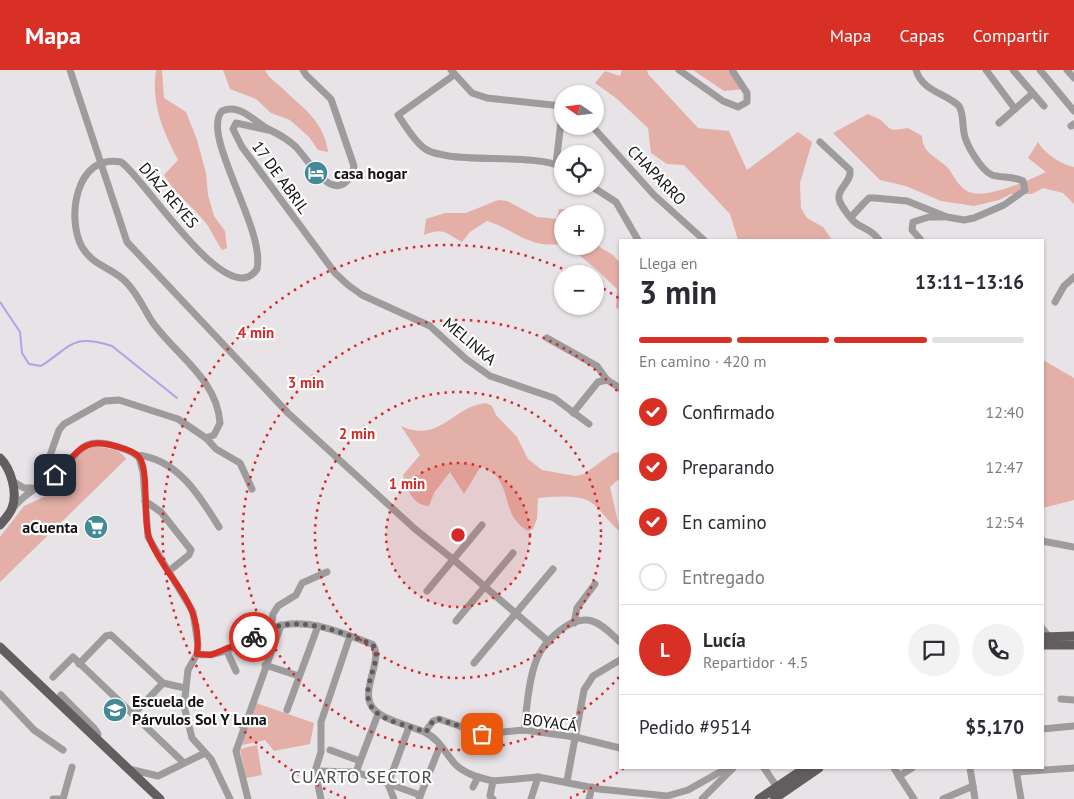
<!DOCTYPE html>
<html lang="es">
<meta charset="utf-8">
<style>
body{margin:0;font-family:"PT Sans",sans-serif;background:#f2f2f3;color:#2b2b33;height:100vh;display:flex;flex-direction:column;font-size:19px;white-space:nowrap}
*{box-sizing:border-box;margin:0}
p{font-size:16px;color:#7c7c81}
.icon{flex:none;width:28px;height:28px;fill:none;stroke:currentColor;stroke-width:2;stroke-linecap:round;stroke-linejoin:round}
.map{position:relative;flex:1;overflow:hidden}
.panel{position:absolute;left:619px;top:169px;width:425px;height:530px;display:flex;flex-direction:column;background:#fff;border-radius:0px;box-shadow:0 1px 4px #0004}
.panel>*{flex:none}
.needle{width:32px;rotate:284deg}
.tools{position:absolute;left:554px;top:15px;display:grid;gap:10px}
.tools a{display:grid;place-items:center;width:50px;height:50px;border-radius:50%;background:#fff;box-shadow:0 1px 4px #0004;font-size:25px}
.pin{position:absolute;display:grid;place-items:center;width:42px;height:42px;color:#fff;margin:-21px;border-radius:10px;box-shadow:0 2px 8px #0006}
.courier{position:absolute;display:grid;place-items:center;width:50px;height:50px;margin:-25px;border:4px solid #d93025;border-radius:50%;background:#fff;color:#222;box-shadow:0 1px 6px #0007}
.headline em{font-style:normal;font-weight:600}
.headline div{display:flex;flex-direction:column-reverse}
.headline{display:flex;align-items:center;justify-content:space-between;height:85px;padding:0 20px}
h1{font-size:32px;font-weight:600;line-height:38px}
.bar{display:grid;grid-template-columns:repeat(4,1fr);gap:8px 5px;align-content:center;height:60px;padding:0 20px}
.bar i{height:6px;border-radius:4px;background:#e1e1e2}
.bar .on{background:#d93025}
.bar p{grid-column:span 4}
.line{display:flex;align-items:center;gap:12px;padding:0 20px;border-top:1px solid #e1e1e2}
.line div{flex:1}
.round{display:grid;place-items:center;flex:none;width:52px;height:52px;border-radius:26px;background:#f2f2f3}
ol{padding:0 20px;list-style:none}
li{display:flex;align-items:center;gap:15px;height:55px}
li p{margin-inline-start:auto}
li .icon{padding:5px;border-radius:50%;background:#d93025;color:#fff;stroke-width:4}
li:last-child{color:#7c7c81}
li i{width:28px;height:28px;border:2px solid #e1e1e2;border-radius:50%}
header{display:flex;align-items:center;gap:30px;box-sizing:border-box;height:70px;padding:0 25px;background:#d93025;color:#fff}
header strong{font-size:24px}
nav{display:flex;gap:28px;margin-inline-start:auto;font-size:18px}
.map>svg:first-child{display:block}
</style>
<header>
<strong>Mapa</strong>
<nav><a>Mapa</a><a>Capas</a><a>Compartir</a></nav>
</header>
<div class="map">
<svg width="1074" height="729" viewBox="0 0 1074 729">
<rect width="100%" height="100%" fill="#e7e3e6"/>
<!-- green -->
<g fill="#e3afa7">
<path d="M156,0H162L164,28L186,42L197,70L206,103L208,125L214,146L225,161L227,178L222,180C217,173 213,164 208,156C195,138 175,124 164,105L178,90C163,61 151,34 156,0Z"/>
<path d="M223,0H265C268,7 275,12 281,17C302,38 324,50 328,82L318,80L309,67L290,50L271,43L256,29L230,19Z"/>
<path d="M622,0H647L648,4L698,58L729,61L747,100L798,62L812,72L800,113L801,138L807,148L823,157L832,170H738L730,144L684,95L667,94L651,83L648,58L616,28L595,13L605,1L620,6Z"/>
<path d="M693,0H727L745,19L724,21Z"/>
<path d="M868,44L881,50L889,58L894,60L908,58L922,66C922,83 937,87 947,97C954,105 957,115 967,121C983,131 1030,110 1046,102L1028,88L1038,72C1044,83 1062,95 1074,97V134L1063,123L1043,118L1032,124H1011L999,130L974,136L941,131L906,116L880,110L833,63Z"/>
<path d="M498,130L507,131L537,147L557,149L559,139L574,140L577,144H562V174C527,178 518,161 487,151L470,162L462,172C445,163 444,157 424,165L426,149L445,143H466Z"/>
<path d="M595,174L613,185L620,193V239L616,238L617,219L596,199L568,176H595Z"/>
<path d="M1043,290L1074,308V430L1043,438Z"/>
<path d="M486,333L492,336L496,345L517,367L528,389L542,400L575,406L584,404L613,383L620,382V408L610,417L620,461C608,453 601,438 589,431C575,424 553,427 538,428L537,449L533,459L528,461C503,446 511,425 497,407C494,402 485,399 481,396L464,424L450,402L434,423L429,436C412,435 407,419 403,405L420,385L401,356C440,374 453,336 486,333Z"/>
<path d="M94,376C105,378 120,378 126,389L0,512V467L24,436L46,426L80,382Z"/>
<path d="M256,633L314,653L310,674L274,681L265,670L242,675Z"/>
<path d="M257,675L262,705L246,708L240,679Z"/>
</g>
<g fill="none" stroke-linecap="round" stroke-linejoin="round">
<!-- stream -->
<path stroke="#a8a5e8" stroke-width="2" d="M0,232L20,262L22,283L29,294L41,296C71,277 71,263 112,276L177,328"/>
<!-- minor -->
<g stroke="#9d9b9b" stroke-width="7">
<path d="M70,0L127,172L288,343L415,459L454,490L549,572"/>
<path d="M451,0L472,23L487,28L562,36"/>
<path d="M679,0L723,31L738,37L747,32V23L732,0"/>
<path d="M986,0L1015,39"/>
<path d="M1013,0L1044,36"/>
<path d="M1040,0L1074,41"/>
<path d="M1067,0L1074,8"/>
<path d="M454,5L398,45C405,55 414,71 424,78C431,84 440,84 449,86C480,91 539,85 562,97"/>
<path d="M999,53L1032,24"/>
<path d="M592,56L654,125L704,170"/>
<path d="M1071,56L1074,54"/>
<path d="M268,60L236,53L233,59L242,77L335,203L348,215L362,225L430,256L466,289L490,306L554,328L589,354"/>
<path d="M820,72L850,100C852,112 837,118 839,129C840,135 852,151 857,154C866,160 872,160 879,170"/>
<path d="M556,94L562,43"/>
<path d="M591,116L616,132L638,170"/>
<path d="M851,147L864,133L869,128H875L907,131L947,147L964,150L974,148L1004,135L1025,120L1023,111C1013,106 1002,108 992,105C981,100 966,75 964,63C962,53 964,45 959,36C944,22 923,22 916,0"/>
<path d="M921,170L912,160L913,152L929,147H944"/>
<path d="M1055,232L1064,216L1074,207"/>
<path d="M547,268L597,296L607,310"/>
<path d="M607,310L620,318"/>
<path d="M573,343L598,312L607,310"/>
<path d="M206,368L216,379L240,393L252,419"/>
<path d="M136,385C177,388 200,426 219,457"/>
<path d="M12,411L24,418H32"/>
<path d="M40,414L59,360L64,354L105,331L119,330L178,349L206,368L214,365L220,353C217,308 174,284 151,250C143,237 137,223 126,212C113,198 93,196 82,177C66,148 76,83 121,92C144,107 228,244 257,199C266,159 200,65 222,41C241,33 254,52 270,60C280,65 288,69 296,77C306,88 315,103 327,112C341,122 352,109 354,96L331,29L306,5L303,0"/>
<path d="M145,431L161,442L191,480L189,485L169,501"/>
<path d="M13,438C28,420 40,418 55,405C79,387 78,365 115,376C124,379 132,381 139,387L143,402L148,467L193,542L198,575L197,584L188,600L184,636L192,668L211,689L230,729"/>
<path d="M1042,471L1074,477"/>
<path d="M427,521L482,455"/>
<path d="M456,551L513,483"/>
<path d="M574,553L577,538L595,514"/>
<path d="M1042,558L1049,567"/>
<path d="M271,559L273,544L278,536L296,525L302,513L327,502"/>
<path d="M226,579L236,601"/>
<path d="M197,584C226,590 255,561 283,555C312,549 345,564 372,574C384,586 363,616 370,633C376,650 411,655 426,663C439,669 446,684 455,694C465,704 480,708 493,711L538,707L599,719L667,726L688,720L727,698"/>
<path d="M474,593L553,499"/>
<path d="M79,594L106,566L111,565L163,613L185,618"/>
<path d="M265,595L299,606"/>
<path d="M53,607L73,587L184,693"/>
<path d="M0,624L34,660L63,680"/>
<path d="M61,625L94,658L98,664L96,668"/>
<path d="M1061,629L1074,630"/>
<path d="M287,640L318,556"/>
<path d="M133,645L163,613"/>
<path d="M1042,659L1074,656"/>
<path d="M524,660C527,638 528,612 536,591C543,572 570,545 592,551C603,554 612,565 620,572"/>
<path d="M425,662L433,651L439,649L482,664L524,660L575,667L620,678"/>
<path d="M330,680L360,691"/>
<path d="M764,698L779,720"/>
<path d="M894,698L914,729"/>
<path d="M970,698L975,729"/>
<path d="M129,699L158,706L205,683"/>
<path d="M1016,700L1021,729"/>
<path d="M315,701L356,702L420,725"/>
<path d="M356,702L378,644"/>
<path d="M1017,702L1074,698"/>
<path d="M899,706L912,698"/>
<path d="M493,711L490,726L493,729"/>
<path d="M567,711L584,620L593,606L620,590"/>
<path d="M473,717L478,707"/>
<path d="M53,729H62"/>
<path d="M63,729L72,697"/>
<path d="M248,729L236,681L281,555"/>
<path d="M321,729L315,701L321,682V652L350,566"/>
<path d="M394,729L388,714L409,657"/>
<path d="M419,729L440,676"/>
<path d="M531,729L538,707"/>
<path d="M589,729L592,717"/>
<path d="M702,729L733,698"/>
<path d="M943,729L973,716"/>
</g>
<!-- major -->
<g stroke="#625e5f" stroke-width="9">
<path d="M0,388C11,399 18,423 12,438C10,444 4,450 0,455"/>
<path d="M1042,567L1074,566"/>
<path d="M1042,575H1074"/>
<path d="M0,577L160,729"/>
<path d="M759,729L805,698"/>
<path d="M774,729L819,698"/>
</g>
</g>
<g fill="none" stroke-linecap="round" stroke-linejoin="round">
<!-- done -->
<path stroke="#5e5c5e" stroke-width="5" stroke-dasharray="0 9" d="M254,567C263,562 273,557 283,555C313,550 345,564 372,574C387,589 354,621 375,641C384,651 412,657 426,662L433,651L439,649L482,664"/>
<!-- route -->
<path stroke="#d93025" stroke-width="6" d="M55,405C76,385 81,366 115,376C122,378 133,380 139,387C150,400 142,452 150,470C168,513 203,530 197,584L211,585L254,567"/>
</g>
<!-- distance rings -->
<circle cx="458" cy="465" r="72" fill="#d62828" fill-opacity=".12"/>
<g fill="none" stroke="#d62828" stroke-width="2.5" stroke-dasharray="2.5 5">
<circle cx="458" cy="465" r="72"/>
<circle cx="458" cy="465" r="143"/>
<path d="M619 607A215 215 0 1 1 619 323"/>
<path d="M624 698A286 286 0 0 1 570 728M346 728A286 286 0 1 1 574 204M597 215A286 286 0 0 1 620 229"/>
</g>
<!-- icons -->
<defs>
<g id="hotel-disc" transform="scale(1.25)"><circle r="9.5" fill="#448a96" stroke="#fff"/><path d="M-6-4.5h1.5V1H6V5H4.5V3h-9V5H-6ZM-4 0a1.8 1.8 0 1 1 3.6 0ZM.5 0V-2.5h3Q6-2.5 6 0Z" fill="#fff"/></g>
<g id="supermarket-disc" transform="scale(1.25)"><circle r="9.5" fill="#448a96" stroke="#fff"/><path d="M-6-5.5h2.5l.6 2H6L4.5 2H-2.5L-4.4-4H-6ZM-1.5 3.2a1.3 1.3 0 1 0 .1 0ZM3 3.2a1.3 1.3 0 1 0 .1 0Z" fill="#fff"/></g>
<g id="school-disc" transform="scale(1.25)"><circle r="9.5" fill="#448a96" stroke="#fff"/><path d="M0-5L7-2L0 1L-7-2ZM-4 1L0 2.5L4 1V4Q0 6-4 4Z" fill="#fff"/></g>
</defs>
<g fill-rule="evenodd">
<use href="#hotel-disc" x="316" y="103"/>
<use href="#supermarket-disc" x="96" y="457"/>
<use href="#school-disc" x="115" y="640"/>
</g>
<g text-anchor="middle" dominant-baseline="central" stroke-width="4.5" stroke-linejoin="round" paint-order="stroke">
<!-- poi labels -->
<g font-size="16" font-weight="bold" fill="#141314" stroke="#fff" text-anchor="start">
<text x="334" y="103">casa hogar</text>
<text x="78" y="457" text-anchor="end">aCuenta</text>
<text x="132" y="631">Escuela de<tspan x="132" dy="18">Párvulos Sol Y Luna</tspan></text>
</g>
<!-- street labels -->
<g font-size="16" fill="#141314" stroke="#fff">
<text transform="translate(657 105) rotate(46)">CHAPARRO</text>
<text transform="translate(281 107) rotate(54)">17 DE ABRIL</text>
<text transform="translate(169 125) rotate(49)">DÍAZ REYES</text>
<text transform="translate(470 271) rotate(40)">MELINKA</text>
<text transform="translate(550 652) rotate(7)">BOYACÁ</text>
</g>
<!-- neighbourhood labels -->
<g font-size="18" letter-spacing="1" fill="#484547" stroke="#fff">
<text x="362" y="706">CUARTO SECTOR</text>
</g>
</g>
<circle cx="458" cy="465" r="8" fill="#d62828" stroke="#fff" stroke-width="2.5"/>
<g font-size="15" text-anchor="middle" font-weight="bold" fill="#d62828" stroke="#fff" stroke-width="4.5" stroke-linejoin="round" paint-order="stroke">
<text x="256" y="268">4 min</text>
<text x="306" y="318">3 min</text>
<text x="357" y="369">2 min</text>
<text x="407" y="419">1 min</text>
</g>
</svg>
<div class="tools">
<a><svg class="needle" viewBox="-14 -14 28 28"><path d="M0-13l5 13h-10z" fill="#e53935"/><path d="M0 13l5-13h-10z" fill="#7c7c81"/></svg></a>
<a><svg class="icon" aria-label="locate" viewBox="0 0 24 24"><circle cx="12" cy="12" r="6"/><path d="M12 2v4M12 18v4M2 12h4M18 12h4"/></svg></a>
<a>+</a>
<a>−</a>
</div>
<div class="pin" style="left:482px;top:664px;background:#ea580c"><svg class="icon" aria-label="bag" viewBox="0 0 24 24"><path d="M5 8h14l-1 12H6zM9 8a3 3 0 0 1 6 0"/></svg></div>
<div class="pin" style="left:55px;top:405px;background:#1f2937"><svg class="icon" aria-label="home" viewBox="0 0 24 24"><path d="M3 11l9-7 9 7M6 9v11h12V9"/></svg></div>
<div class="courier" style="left:254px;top:567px"><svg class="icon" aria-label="bike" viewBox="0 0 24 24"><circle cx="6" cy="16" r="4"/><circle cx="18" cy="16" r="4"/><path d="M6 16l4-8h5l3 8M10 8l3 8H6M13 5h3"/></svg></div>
<section class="panel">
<div class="headline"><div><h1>3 min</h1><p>Llega en</p></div><em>13:11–13:16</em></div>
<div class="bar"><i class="on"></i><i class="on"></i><i class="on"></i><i></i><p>En camino · 420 m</p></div>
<ol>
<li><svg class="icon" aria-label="check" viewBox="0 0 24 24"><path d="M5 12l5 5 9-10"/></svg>Confirmado<p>12:40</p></li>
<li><svg class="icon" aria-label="check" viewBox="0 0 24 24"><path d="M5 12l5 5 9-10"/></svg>Preparando<p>12:47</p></li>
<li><svg class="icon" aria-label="check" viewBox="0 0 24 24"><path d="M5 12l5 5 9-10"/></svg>En camino<p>12:54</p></li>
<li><i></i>Entregado</li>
</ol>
<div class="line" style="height:90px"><b class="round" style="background:#d93025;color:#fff">L</b><div><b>Lucía</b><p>Repartidor · 4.5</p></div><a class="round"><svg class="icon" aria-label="chat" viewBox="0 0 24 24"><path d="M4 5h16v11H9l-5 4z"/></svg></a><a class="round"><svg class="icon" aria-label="phone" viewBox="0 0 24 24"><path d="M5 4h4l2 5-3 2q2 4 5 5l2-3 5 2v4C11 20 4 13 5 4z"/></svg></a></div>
<div class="line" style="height:65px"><div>Pedido #9514</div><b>$5,170</b></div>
</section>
</div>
